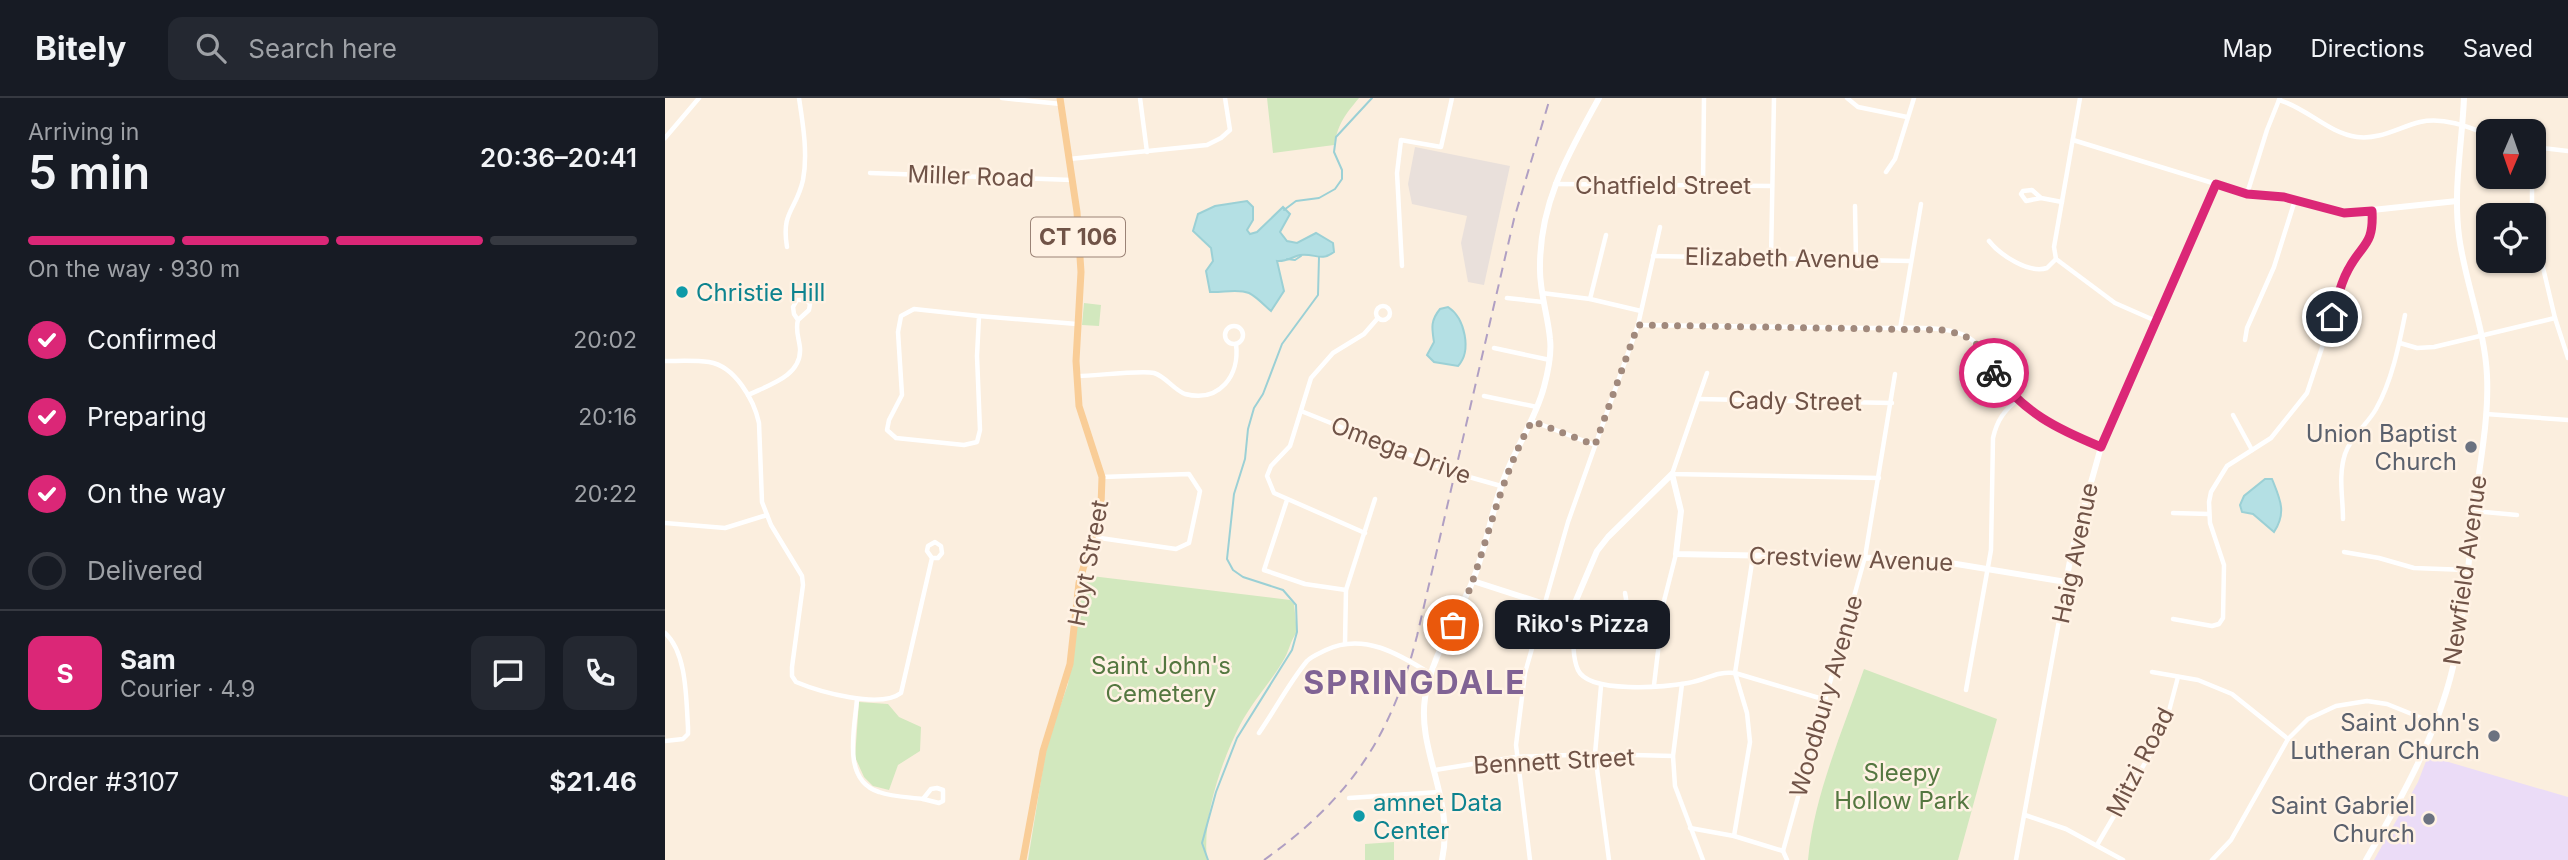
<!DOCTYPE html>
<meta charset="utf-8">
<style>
body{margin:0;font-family:Inter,sans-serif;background:#242831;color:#f1f3f6;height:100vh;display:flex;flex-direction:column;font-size:26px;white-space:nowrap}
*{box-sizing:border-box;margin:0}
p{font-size:23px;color:#9ea1a6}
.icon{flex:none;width:38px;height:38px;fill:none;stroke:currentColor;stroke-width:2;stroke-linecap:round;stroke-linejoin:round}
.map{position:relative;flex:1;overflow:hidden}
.sheet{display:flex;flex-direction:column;background:#171b24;width:665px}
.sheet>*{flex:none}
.needle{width:46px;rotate:182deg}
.fabs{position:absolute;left:1811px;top:21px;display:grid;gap:14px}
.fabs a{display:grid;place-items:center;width:70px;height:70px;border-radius:14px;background:#171b24;box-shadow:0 2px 5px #0004;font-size:35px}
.pin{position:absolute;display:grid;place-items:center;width:60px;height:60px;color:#fff;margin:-30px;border:4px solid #fff;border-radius:50%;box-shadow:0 2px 7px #0007}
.courier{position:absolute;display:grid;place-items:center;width:70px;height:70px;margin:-35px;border:5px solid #db2777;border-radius:50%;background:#fff;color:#222;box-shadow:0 2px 9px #0007}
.bubble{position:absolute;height:49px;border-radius:14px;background:#171b24;box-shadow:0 2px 5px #0004;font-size:23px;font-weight:600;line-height:49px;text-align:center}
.overview em{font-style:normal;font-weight:600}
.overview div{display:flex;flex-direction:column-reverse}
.overview{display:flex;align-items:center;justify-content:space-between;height:119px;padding:0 28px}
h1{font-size:46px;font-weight:600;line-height:52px}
.bar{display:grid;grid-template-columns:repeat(4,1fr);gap:10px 7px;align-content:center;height:84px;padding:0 28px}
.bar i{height:9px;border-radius:5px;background:#363941}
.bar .current{background:#db2777}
.bar p{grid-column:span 4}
.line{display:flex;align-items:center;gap:18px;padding:0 28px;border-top:2px solid #363941}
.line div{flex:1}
.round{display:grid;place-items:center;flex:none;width:74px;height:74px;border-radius:14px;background:#242831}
ol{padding:0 28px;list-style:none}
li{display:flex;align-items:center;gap:21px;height:77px}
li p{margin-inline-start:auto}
li .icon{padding:7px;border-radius:50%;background:#db2777;color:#fff;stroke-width:4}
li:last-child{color:#9ea1a6}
li i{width:38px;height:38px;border:4px solid #363941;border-radius:50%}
header{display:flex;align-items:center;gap:42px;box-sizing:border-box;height:98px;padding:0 35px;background:#171b24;border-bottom:2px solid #363941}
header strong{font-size:33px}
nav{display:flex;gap:38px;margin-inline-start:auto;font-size:24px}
.search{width:490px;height:63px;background:#242831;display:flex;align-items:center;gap:18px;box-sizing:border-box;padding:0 24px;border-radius:14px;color:#9ea1a6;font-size:26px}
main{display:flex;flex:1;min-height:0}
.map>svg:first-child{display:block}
</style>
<header>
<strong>Bitely</strong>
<div class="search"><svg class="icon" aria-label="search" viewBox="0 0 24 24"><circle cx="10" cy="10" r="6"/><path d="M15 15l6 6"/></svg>Search here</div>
<nav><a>Map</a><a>Directions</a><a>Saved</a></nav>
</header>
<main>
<section class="sheet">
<div class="overview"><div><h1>5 min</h1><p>Arriving in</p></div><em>20:36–20:41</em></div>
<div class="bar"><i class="current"></i><i class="current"></i><i class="current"></i><i></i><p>On the way · 930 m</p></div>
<ol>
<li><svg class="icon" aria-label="check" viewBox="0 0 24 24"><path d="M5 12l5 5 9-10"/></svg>Confirmed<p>20:02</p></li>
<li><svg class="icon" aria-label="check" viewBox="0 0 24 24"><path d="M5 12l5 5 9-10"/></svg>Preparing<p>20:16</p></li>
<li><svg class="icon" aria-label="check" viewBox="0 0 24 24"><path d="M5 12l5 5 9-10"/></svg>On the way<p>20:22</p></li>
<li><i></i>Delivered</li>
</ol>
<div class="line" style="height:126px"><b class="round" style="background:#db2777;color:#fff">S</b><div><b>Sam</b><p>Courier · 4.9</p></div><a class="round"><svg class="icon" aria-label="chat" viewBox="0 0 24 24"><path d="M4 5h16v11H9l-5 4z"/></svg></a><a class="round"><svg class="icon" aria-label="phone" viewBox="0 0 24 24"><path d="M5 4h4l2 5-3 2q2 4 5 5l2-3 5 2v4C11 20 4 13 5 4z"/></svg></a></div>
<div class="line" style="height:91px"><div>Order #3107</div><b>$21.46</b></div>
</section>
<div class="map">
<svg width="1903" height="762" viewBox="0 0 1903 762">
<rect width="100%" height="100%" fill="#fbeede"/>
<!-- industrial -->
<path fill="#e9e0db" d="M750,49L845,68L819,187L803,184L796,145L802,118L747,106L743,86Z"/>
<!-- education -->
<path fill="#ebdcf7" d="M1763,658L1903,699V762H1709L1753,684Z"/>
<!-- green -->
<g fill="#d2e8be">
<path d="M602,0H694C680,17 674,24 669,47L608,55Z"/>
<path d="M419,205L436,207L434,228L417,227Z"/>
<path d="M418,477L625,502L629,506L632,534C625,543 624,554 618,563C605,585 587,604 575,627C556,664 537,720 542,762H363L382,645L403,586Z"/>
<path d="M1199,571L1332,621L1293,762H1143C1149,697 1178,632 1199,571Z"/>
<path d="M194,604L223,606L234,619L256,629L255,653L233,667L224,692L208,688L199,679L190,659Z"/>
<path d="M729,744V762H700V746Z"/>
</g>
<!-- water -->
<g fill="#b4e0e4" stroke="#9bd0d5" stroke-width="2">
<path d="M582,103L588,109V122L582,132L585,136L592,134L618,109L625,116L615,134L622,143L632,145L651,135L668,145L669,154C656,164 650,155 635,157C627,159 621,164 612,163L619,193L606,213C600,208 592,199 584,195C572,190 557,195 545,194L541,173L548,163L546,150L528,133L533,116L550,108Z"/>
<path d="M783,209C800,220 807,253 793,268L769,264L762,257L769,244C767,231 765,223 775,211Z"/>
<path d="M1600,381H1607C1615,401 1622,414 1609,434L1588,416L1577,414L1575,407L1579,398Z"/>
</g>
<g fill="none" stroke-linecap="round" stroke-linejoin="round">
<!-- stream -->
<g stroke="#9bd0d5" stroke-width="2">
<path d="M619,112L631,103L654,100L670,91L677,81V72L669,54L671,39L707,0"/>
<path d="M622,161L630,162L636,158"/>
<path d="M543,762L537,745L551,694L572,640L627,552L632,534L631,507L618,492L578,479L568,472L562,461L569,396L580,361L583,331L589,310L598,296L617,246L653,197L654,159"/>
</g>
<!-- street -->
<g stroke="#fff" stroke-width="4.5">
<path d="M337,0L396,6"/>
<path d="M475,0L482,54"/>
<path d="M1182,0L1193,9L1242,19"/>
<path d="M1415,0L1389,149L1391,161L1450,205L1491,223"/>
<path d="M1615,0L1614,2C1642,10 1663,35 1692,39C1715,42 1734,29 1755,24C1778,19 1802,28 1824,37"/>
<path d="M0,40L34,0"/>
<path d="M1408,42L1551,86"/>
<path d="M1869,49L1903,53"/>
<path d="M404,61L542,47L556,40L565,32L560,0"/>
<path d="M1221,74L1230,61L1249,0"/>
<path d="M205,75L407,82"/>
<path d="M890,86L1107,88"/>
<path d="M1038,87L1039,0"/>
<path d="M1582,96L1602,32L1614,2"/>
<path d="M1376,100L1367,92L1358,93L1356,96L1361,103L1376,100L1397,104"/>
<path d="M1190,108L1191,162"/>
<path d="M1867,117V79"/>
<path d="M1869,132L1890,220L1903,260"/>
<path d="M1324,143C1335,157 1364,176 1382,170L1391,161"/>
<path d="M122,149C116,113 131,113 138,82C143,56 138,26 134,0"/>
<path d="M988,158L1245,163"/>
<path d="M1106,161L1109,0"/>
<path d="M737,168L732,75L736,42L776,49L787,0"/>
<path d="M877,195L925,201L976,213"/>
<path d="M842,200L878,204"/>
<path d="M925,201L941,137"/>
<circle cx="718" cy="215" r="7"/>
<path d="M249,211L314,218L312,258L315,332L312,344L299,347L231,340L222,332L224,322L237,297L233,234L236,218Z"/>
<path d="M314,218L412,226"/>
<path d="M973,227C1050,228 1126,229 1203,230C1231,231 1274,226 1299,237C1322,248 1325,272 1341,290C1371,321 1398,332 1436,349"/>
<circle cx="569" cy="237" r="9"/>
<path d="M1235,231L1256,106"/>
<path d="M1580,242L1582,230L1609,169L1630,102"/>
<path d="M1735,245L1752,250L1769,249L1890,220"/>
<path d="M829,250L885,262"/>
<path d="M0,263C14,263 30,262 44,264C70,268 89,302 94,325L97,404L106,427L137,478L138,487L127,569V578L131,584C155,594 215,611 236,595L267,460L262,453L263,448L270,444L276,448L277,455L273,460H267"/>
<path d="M1042,275L1007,376L1214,380"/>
<path d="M413,278C429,278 476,272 489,275C500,278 509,292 520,296C555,305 575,277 571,246"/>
<path d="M83,297C104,287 137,278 135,250C134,240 130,232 133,222L129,216L128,209L132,202H141L145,206L144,212L133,222"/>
<path d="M819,298L872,309"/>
<path d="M1034,301L1227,305"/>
<path d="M636,313L790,375L836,388"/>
<path d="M1821,316L1903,322"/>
<path d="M1568,317L1587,352"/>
<path d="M867,323L930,347"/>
<path d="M622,402L599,472L640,486L681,492"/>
<path d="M1809,413L1852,417"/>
<path d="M1508,415L1544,416"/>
<path d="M1678,421C1678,399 1673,378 1680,356C1686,338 1702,327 1711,311C1727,283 1734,247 1740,217"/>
<path d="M0,425L60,430L102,417"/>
<path d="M700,435L609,395L602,378L606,368L625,348L646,280L668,255L699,236L713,220"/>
<path d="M428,439L511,451L524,445L535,393L524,376L437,379"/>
<path d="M1679,454L1714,460L1749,470L1802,472"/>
<path d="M960,495C965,522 962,538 994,543"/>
<path d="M909,507C910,527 905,554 913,572C924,596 1000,589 1023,585C1042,582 1050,573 1070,575L1161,602"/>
<path d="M1508,521L1547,528L1554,526L1558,520L1559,467L1545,425L1544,404L1546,394L1562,368L1606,340L1642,295L1683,171L1699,150L1707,136V112"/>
<path d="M0,535C22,555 21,600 23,629V636L18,641L0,643"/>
<path d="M680,545L681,492L710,401"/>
<path d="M1487,574L1533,582L1567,596L1623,641"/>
<path d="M1017,586L1008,658L1010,688L1038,762"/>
<path d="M989,587L999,503L1011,456"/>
<path d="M936,588L930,656L944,762"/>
<path d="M1301,592L1326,452L1328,340C1332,322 1339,313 1353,301"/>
<path d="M192,601C190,630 176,682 214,694C228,699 243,699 258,701"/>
<path d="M594,635C610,612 624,585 642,563C647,558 655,555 661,552C698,534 734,556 766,576"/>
<path d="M770,672L851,659L930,656L1008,658"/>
<path d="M272,690L278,692V703L274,705L258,701L266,691Z"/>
<path d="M684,700L775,694"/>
<path d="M1360,717L1401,731L1458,762"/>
<path d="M1025,730L1069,738L1118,753L1122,762"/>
<path d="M1069,738L1085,644L1082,615L1070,575L1088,458"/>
<path d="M1432,747L1487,653L1504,613L1513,579"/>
<path d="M1118,753L1200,459L1230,276"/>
<path d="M865,762L851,647L860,575L903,424L973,227L995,129"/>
<path d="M1351,762L1401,484"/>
<path d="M1547,762L1566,742L1623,641L1643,621L1671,608L1702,603L1722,606L1769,625"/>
</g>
<!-- secondary -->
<g stroke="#fff" stroke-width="6">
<path d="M808,483L895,511H902L909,507L932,453L943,439L1007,376L1016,413L1011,456L1261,461L1401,484L1407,452L1436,349L1551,86L1582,96L1619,99L1679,115L1792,103"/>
<path d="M777,762C790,702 752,653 760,600C765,563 791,521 806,487C820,455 825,419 837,386C849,352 870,323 879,289C883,274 887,257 885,241C883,217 874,193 875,168C875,103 904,55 934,0"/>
<path d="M1701,762C1736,701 1772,637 1788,569C1800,516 1804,459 1810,405C1815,364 1824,320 1822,278C1820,230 1800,185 1794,138C1788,92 1797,46 1799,0"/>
</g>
<!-- primary -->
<path stroke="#f9cd97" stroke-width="7" d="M358,762L378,653L405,566L414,485L436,408L437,379L414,308L411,263L416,174L412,114L395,0"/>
<!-- rail -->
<path stroke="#b09fc3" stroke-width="2" stroke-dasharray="10 7" stroke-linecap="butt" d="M599,762C684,701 726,640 752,538L849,121L885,0"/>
</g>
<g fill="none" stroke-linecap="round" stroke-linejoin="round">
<!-- done -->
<path stroke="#a1897c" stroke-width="7" stroke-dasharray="0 12.6" d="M788,527C795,512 803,497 808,482C827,426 838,375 867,323L930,347L973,227L1277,232C1308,237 1317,247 1329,275"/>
<!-- route -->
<path stroke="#db2777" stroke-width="9" d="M1329,275C1360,315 1390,330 1436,349L1551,86L1582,96L1619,99L1679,115L1707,113C1709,148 1697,145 1683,172C1675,186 1672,203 1667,219"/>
</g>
<!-- markers -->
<g fill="#0f9aa8" stroke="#fff2e4" stroke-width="2.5">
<circle cx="17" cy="194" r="7"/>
<circle cx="694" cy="718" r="7"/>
</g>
<g fill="#6b7280" stroke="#fff2e4" stroke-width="2.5">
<circle cx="1806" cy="349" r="7"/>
<circle cx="1829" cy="638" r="7"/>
<circle cx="1764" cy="721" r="7"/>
</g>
<g text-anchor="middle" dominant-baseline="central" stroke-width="5" stroke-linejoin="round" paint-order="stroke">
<!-- shield labels -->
<rect fill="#fff2e4" stroke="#9b8376" stroke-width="2" x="366" y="119.5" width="94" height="39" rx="5"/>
<g font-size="23" font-weight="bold" fill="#705347">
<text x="413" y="139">CT 106</text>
</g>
<!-- street labels -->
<g font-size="24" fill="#705347" stroke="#fff2e4">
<text transform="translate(306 78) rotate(2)">Miller Road</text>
<text x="998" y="87">Chatfield Street</text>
<text transform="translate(1117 160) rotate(1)">Elizabeth Avenue</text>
<text transform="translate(1130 303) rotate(1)">Cady Street</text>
<text transform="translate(736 352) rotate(21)">Omega Drive</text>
<text transform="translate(1410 455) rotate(-78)">Haig Avenue</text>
<text transform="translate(1186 461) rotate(2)">Crestview Avenue</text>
<text transform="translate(423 465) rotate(-79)">Hoyt Street</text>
<text transform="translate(1800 472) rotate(-82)">Newfield Avenue</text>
<text transform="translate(1161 598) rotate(-74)">Woodbury Avenue</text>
<text transform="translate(889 663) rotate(-3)">Bennett Street</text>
<text transform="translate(1475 664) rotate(-63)">Mitzi Road</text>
</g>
<!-- culture labels -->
<g font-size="24" fill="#0d838f" stroke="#fff2e4" text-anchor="start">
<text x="31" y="194">Christie Hill</text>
<text x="708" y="704">amnet Data<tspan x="708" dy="28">Center</tspan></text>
</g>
<!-- worship labels -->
<g font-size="24" fill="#5b616d" stroke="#fff2e4" text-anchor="end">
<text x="1792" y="335">Union Baptist<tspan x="1792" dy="28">Church</tspan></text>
<text x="1815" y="624">Saint John's<tspan x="1815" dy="28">Lutheran Church</tspan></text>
<text x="1750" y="707">Saint Gabriel<tspan x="1750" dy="28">Church</tspan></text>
</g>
<!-- park labels -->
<g font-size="24" fill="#547740" stroke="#fff2e4">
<text x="496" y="567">Saint John's<tspan x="496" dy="28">Cemetery</tspan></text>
<text x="1237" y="674">Sleepy<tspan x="1237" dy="28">Hollow Park</tspan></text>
</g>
<!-- district labels -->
<g font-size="32" font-weight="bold" letter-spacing="2" fill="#806394" stroke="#fff2e4">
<text x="750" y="584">SPRINGDALE</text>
</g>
</g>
</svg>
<div class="fabs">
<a><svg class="needle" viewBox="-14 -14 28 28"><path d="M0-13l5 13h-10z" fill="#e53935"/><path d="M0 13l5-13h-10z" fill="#9ea1a6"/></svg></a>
<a><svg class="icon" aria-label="locate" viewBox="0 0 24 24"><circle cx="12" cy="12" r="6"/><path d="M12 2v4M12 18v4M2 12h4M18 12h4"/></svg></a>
</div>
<div class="pin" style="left:788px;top:527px;background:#ea580c"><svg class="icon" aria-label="bag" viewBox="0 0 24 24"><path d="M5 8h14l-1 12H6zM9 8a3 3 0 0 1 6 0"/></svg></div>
<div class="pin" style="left:1667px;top:219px;background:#1f2937"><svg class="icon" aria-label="home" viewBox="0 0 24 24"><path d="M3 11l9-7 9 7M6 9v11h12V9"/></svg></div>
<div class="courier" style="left:1329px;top:275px"><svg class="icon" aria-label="bike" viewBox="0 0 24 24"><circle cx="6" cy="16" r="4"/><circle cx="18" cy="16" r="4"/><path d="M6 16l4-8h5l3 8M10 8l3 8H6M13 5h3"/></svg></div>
<div class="bubble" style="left:830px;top:502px;width:175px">Riko's Pizza</div>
</div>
</main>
